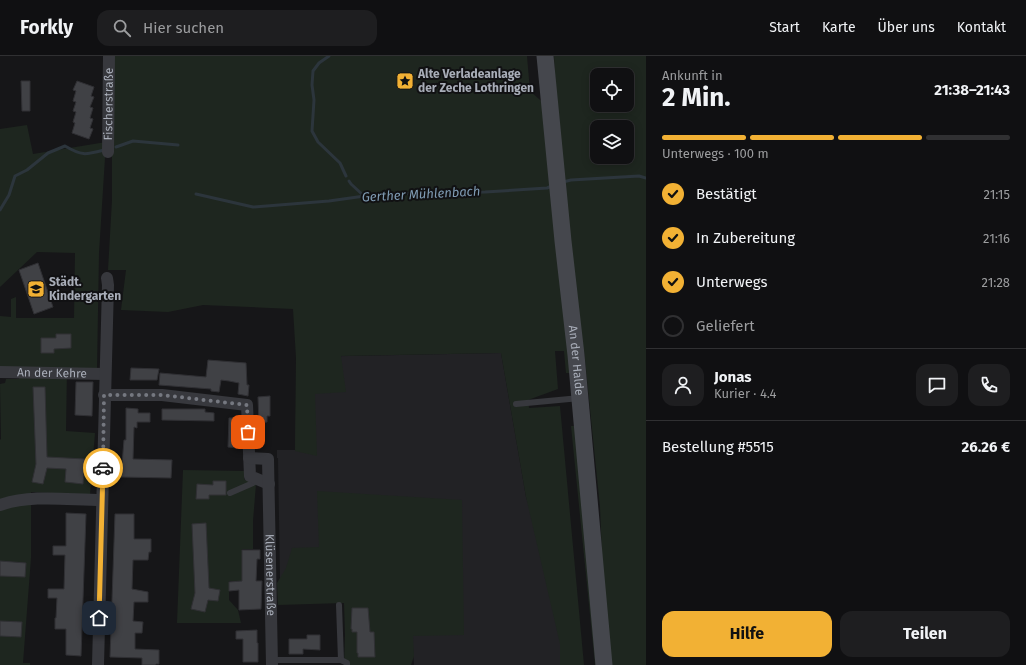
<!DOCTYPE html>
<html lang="de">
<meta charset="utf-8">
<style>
body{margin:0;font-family:"Fira Sans",sans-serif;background:#1e1e20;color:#f1f3f6;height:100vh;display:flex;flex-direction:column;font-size:15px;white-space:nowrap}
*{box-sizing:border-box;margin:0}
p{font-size:13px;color:#9c9d9f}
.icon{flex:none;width:22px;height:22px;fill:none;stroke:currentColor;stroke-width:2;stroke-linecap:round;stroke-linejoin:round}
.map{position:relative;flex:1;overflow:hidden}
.sheet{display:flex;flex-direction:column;background:#101012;width:380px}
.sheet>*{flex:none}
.controls{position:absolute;left:590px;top:12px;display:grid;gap:8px}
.controls a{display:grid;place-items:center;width:44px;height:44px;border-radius:8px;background:#101012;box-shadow:0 2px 10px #0003,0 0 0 1px #303032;font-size:20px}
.pin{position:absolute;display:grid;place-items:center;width:34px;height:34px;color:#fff;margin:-17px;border-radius:8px;box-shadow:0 2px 6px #0006}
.courier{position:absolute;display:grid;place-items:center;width:40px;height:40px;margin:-20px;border:3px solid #f2b134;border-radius:50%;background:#fff;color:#222;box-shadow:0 1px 5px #0007}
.head em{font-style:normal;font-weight:700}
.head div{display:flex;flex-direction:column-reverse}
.head{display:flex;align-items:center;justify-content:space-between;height:68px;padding:0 16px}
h1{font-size:26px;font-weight:700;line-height:30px}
.bar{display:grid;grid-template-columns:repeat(4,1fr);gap:6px 4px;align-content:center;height:48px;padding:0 16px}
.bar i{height:5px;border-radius:3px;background:#303032}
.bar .on{background:#f2b134}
.bar p{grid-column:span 4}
.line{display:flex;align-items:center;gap:10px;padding:0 16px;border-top:1px solid #303032}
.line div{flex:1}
.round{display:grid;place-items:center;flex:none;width:42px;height:42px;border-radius:12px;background:#1e1e20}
ol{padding:0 16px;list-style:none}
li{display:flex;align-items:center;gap:12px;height:44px}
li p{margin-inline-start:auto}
li .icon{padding:4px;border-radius:50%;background:#f2b134;color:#111;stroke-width:4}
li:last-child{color:#9c9d9f}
li i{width:22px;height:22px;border:2px solid #303032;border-radius:50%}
.primary-button{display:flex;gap:8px;margin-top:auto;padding:8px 16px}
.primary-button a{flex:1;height:46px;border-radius:12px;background:#f2b134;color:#111;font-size:16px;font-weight:700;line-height:46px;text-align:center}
.primary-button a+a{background:#1e1e20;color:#f1f3f6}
header{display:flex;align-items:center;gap:24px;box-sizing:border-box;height:56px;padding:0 20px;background:#101012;border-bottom:1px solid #303032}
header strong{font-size:19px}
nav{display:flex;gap:22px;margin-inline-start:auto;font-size:14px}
.search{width:280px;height:36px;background:#1e1e20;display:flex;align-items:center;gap:10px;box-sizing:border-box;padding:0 14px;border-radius:12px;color:#9c9d9f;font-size:15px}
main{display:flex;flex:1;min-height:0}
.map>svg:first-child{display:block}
</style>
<header>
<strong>Forkly</strong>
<div class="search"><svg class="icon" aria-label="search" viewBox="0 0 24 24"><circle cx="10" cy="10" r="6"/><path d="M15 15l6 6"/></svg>Hier suchen</div>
<nav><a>Start</a><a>Karte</a><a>Über uns</a><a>Kontakt</a></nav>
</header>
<main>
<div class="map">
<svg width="646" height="609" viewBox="0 0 646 609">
<rect width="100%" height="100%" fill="#161618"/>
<!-- built -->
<path fill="#222225" d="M501,297L526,441L580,609H414L411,554L280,525L278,402H277V394H295L297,301Z"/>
<!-- green -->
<g fill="#1e261f" fill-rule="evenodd">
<path d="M112,0H527L530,35L557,59L554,0H646V609H611L603,525L600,451L584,294L569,295L571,317H566L564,295H555L558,333L528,344L529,352L560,350L584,609H560V588L526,441L501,297L341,300L346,336L315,338L317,400L295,395L296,302L293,253L203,249L168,256L121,254L126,214H108L112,144ZM597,19H627V49H597ZM597,71H627V101H597Z"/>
<path d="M27,69L33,98L106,86L99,197L97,314L67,312L66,375L95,377L90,439L31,436V502L23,607H30V609H0V384L1,383L0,328L5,327L6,323H19L17,311H0V260L11,261V243L16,241V262H74L75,197L37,196L0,231V73Z"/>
<path d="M571,370H576L599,609H595Z"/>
<path d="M183,414L245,415L244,423L256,428L253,465V493H242V525H229V544L238,554L241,567H177Z"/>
<path d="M317,435L462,444L464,579L413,580L414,600L411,609H344L345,579L344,547L278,549L277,527L286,512L292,492L319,491Z"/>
</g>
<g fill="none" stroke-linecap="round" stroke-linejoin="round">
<!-- stream -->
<g stroke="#2c353c" stroke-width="3">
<path d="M329,0L319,7L313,15L312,29L314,44L312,75L318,86L340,107L346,120"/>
<path d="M116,91L133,85L178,89"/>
<path d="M349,125L351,128L364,140"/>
<path d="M563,126L571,124L639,120L646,122"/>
<path d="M196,138L253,151L329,145L379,138L485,136L547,132L552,130"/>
<path d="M0,154L9,139L15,120L27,114L48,97L65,90C82,100 85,99 104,94"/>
</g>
</g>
<!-- building -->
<g fill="#404145" stroke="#303034">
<path d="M21,25H30V55H22Z"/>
<path d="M77,25L94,31L91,40L94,41L90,51L93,52L90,62L93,63L90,72L93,73L89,83L72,77L75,67L73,66L76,56L73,55L76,46L73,45L76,35L73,34Z"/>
<path d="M38,207L53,251L34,258L19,214Z"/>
<path d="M56,278H71V292L54,293V297H41V282H56Z"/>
<path d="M208,304L246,307L247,329H249L248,340L238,338L239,327L229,325L221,324L219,336L211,335V333L159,329L160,317L206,321Z"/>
<path d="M131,312L159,313L157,324H130Z"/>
<path d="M76,326H93L92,360L75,359Z"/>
<path d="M33,331H45L47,401L85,403L83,428L65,426L66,413L47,412L43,428L32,426L36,408Z"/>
<path d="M270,340V360H267V366L259,367L258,341Z"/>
<path d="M126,352L138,353V357H150V366H137V372L134,371L133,403L172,404L171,422L121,421L124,384H126Z"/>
<path d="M162,353H205V356L214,357V365L162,364Z"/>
<path d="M229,362H240V381H237V392L228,391Z"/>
<path d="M213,425H226V439H209V443H196L197,428L213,429Z"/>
<path d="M66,457L86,458L81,600L66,599V573H55V562H56L57,542H48V533H64L65,499H53V490H66Z"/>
<path d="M115,458H134V483H151V496H149L148,504H133L132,533L148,536V546H134L133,565L143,566L142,577H135V593L159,594V608H156L155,609H142V602L110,601Z"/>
<path d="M206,467L209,532L220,534L218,545L208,544L205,556L191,553L195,537L192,468Z"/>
<path d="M242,494H260V503H257L256,525H262L261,553L239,554V534L229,535V526L242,525Z"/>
<path d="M0,505L26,507L25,521L0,520Z"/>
<path d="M352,552H368L370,576H374L375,601H358V597H357V576H352V573H351Z"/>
<path d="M0,565L22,566L21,581L0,580Z"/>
<path d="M257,574V587H258V606H243V583H236V575Z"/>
<path d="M307,579H320V594L303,593V598H289V583H307Z"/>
</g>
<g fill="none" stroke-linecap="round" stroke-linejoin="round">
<!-- lane -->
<g stroke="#37383d" stroke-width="6">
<path d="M516,348L580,342"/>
<path d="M230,437L253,427L257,423"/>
<path d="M272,604H341L339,549"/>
<path d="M341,604L347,607V609"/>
</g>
<!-- street -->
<g stroke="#37383d" stroke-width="12">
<path id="s1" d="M108,96L109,0"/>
<path id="s2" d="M0,316L105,318"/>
<path d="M104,339H162L247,349L250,420L269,428"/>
<path id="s3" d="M249,402L268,403L272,609"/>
<path d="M0,449C33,438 68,444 102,444"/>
<path d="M98,609L108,229L107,222"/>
</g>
<!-- secondary -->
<path stroke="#45474d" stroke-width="17" id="s4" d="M545,0L563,185L576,299L604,609"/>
</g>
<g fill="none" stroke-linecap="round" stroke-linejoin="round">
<!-- done -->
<path stroke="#757880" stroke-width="4" stroke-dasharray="0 7.2" d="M103,412L104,339H162L247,349L248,376"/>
<!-- route -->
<path stroke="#f2b134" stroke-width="5" d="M99,562L103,412"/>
</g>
<!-- icons -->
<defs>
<g id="sight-square" transform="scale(0.9)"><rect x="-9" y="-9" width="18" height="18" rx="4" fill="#f2b134" stroke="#111113"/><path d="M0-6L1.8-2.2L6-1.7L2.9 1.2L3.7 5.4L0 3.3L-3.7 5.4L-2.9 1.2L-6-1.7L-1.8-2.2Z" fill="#111"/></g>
<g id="school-square" transform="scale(0.9)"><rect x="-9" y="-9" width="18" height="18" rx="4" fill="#f2b134" stroke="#111113"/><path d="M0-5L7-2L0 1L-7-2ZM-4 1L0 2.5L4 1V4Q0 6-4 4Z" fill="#111"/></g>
</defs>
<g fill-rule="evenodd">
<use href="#sight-square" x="405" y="25"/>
<use href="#school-square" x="36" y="233"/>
</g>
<g text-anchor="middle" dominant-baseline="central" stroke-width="4" stroke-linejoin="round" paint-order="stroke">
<!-- poi labels -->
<g font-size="12" font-weight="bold" fill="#a8adb8" stroke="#111113" text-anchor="start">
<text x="418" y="18">Alte Verladeanlage<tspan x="418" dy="14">der Zeche Lothringen</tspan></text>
<text x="49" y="226">Städt.<tspan x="49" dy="14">Kindergarten</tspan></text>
</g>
<!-- street labels -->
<g font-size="12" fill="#a8adb8" stroke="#111113">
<text stroke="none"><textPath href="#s1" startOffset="48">Fischerstraße</textPath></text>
<text stroke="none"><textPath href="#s4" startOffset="306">An der Halde</textPath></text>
<text stroke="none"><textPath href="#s2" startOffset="52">An der Kehre</textPath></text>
<text stroke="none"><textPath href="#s3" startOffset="135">Klüsenerstraße</textPath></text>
</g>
<!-- water labels -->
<g font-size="13" font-style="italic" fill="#7f9bb3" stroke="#111113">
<text transform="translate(421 138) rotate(-3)">Gerther Mühlenbach</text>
</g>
</g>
</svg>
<div class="controls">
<a><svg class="icon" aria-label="locate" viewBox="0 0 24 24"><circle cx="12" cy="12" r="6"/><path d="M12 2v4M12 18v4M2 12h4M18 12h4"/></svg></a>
<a><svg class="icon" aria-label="layers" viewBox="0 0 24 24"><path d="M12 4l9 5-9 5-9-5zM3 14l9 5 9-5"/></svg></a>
</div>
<div class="pin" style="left:248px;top:376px;background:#ea580c"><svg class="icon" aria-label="bag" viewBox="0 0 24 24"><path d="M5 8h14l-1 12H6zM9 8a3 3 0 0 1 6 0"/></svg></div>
<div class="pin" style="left:99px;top:562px;background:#1f2937"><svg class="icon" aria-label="home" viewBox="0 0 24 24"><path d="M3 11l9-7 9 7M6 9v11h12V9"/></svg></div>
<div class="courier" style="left:103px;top:412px"><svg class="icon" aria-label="car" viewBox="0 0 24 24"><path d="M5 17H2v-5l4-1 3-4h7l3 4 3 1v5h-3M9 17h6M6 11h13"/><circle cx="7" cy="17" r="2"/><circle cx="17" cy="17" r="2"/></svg></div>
</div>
<section class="sheet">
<div class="head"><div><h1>2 Min.</h1><p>Ankunft in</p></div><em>21:38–21:43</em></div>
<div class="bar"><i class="on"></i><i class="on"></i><i class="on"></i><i></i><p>Unterwegs · 100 m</p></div>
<ol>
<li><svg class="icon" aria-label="check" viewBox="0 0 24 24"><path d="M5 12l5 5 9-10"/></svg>Bestätigt<p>21:15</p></li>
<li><svg class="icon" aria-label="check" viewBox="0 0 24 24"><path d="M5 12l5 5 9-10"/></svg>In Zubereitung<p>21:16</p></li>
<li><svg class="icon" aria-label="check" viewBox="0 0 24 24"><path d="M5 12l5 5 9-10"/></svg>Unterwegs<p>21:28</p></li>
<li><i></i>Geliefert</li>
</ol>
<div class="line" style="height:72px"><a class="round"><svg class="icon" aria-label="person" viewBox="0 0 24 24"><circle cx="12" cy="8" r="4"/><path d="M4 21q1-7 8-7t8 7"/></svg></a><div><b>Jonas</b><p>Kurier · 4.4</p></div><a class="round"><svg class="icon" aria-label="chat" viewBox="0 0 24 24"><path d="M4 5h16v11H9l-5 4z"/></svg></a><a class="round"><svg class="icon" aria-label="phone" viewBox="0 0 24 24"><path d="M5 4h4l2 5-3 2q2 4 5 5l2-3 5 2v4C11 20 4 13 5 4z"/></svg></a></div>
<div class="line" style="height:52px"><div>Bestellung #5515</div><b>26.26 €</b></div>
<div class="primary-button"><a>Hilfe</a><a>Teilen</a></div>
</section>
</main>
